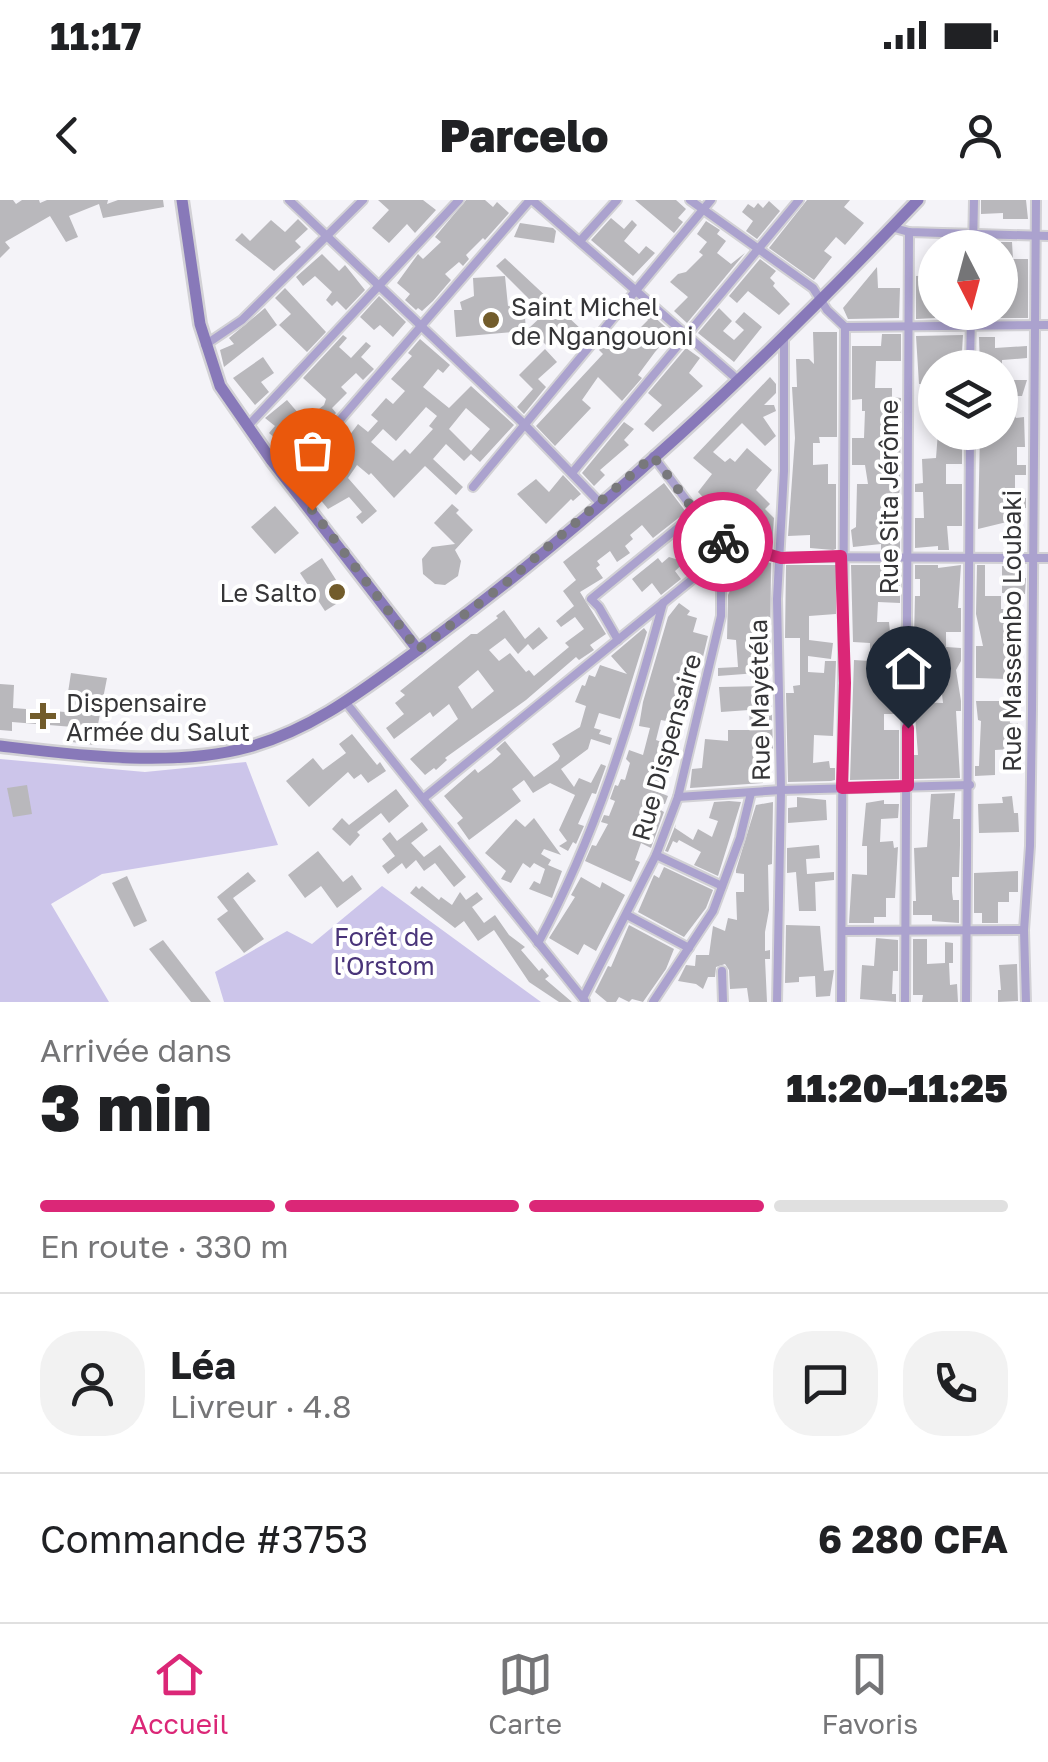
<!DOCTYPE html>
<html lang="fr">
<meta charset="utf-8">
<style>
body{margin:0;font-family:"Golos Text",sans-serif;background:#f2f2f2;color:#202124;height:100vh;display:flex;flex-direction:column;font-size:38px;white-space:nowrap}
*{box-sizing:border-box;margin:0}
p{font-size:32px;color:#757577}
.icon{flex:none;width:55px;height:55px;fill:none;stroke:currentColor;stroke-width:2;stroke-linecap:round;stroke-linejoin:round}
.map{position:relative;height:802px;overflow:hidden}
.sheet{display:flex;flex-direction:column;background:#fff;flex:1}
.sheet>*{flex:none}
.needle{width:65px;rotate:174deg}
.controls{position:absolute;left:918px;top:30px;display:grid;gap:20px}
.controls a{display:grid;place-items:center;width:100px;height:100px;border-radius:50%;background:#fff;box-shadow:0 5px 15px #0003;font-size:50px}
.pin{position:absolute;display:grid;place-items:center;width:85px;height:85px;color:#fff;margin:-102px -42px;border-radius:50% 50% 50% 0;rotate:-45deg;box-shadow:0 0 10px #0007}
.pin .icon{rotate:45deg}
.courier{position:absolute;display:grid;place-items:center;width:100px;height:100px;margin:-50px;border:8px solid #db2777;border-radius:50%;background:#fff;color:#222;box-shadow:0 2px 12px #0007}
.head em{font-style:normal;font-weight:800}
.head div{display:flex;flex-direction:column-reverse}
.head{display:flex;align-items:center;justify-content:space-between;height:170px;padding:0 40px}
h1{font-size:65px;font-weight:800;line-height:75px}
.bar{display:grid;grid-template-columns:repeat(4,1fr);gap:15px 10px;align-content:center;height:120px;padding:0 40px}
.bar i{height:12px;border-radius:8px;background:#e0e0e0}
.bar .current{background:#db2777}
.bar p{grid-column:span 4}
.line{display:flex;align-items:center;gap:25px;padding:0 40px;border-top:2px solid #e0e0e0}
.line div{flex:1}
.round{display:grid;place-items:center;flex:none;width:105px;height:105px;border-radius:40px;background:#f2f2f2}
.status{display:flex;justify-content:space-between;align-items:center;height:70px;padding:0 50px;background:#fff;direction:ltr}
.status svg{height:28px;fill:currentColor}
header{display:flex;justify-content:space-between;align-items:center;height:130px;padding:0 40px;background:#fff;font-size:45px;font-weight:800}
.tab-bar{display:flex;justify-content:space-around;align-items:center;height:140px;border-top:2px solid #e0e0e0;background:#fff;font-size:28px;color:#757577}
.tab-bar a{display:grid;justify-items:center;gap:5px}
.tab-bar .current{color:#db2777}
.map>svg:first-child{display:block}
</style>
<div class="status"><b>11:17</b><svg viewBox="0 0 49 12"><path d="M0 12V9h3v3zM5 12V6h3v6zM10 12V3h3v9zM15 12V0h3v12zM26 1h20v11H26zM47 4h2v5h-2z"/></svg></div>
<header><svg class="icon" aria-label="back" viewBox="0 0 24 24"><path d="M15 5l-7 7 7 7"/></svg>Parcelo<svg class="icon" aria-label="person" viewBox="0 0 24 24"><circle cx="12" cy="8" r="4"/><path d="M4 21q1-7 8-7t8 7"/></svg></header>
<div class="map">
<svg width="1048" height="802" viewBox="0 0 1048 802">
<rect width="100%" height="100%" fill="#f4f3f8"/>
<!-- green -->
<g fill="#ccc5ea">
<path d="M0,559L145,572L246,562L278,645L102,674L51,704L109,802H0Z"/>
<path d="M382,686L541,802H224L215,772L287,731L312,744Z"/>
</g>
<!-- building -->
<g fill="#b9b8bc" fill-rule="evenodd">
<path d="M0,0H13L16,4L22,0H39L40,3L47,0H108L107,4L118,0H163L164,7L103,18L99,4L69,16L78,37L66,42L50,16L5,42L10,48L0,58Z"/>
<path d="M378,0H423L436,10L415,33L407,24L389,43L372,28L389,10Z"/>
<path d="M466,0H485L493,7L497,2L509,13L485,40L483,38L466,55L469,59L463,66L459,62L445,74L451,80L433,101L422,111L418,108L416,110L405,100L410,94L397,83L418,54L423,59L441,42L435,37Z"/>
<path d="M635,0H676L686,9L678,18L683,22L674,33Z"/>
<path d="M807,0H850L844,7L864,23L845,45L836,37L824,51L832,57L814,80L769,48Z"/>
<path d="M981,0H1026L1028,19H1003V13L981,14Z"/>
<path d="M769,1L780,11L757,39L746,31L753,21L742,12L748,4L754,8L758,3L763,8Z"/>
<path d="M611,18L624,29L632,20L637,25L624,41L639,54L646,46L655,53L633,76L591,40Z"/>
<path d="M298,19L308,29L295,41L301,47L274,71L235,40L242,33L250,41L271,20L285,32Z"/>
<path d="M706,21L720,30L717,34L726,41L717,53L731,64L745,53L687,123L674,111L688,97L670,82L678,74L686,72L703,55L699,52L707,42L697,34Z"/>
<path d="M520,23L553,28L556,31L554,43L514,37Z"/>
<path d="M1001,42H1012L1013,59H1028V118H1000Z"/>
<path d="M322,54L339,71L345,65L365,90L346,110L337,101L332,106L326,100L332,92L315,76L303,86L296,77Z"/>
<path d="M505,58L582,130L565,146L559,140L550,149L529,128L544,114L496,66Z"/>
<path d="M760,59L776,71L770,78L775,83L773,86L790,104L779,115L748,91L737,103L729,96Z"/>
<path d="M877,67L878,88H900L899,118L848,119L843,108Z"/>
<path d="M935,75V118L916,119V76Z"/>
<path d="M505,76L508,106L524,104L526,131L456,137L454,110H462L460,102L474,96L473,78Z"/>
<path d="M285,88L326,132L307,152L279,125L291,114L275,98Z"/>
<path d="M379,96L406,122L393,137L380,125L374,130L360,117Z"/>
<path d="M640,104L672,133L655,152L638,175L642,178L622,201L598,177L582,200L591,208L555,246L536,226L603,154L599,150L612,136L625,147L631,140L635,143L646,131L641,127L648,120L635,109Z"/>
<path d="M265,108L277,125L224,167L220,150L234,144L229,138Z"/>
<path d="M719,108L732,121L723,131L734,140L744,130L735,122L744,112L762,127L734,162L698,133Z"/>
<path d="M813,132H837V237H819L820,243H813V265L828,264V284H836V349L833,350L810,348V335L788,336L795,238L792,187H797L796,159H809L814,164Z"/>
<path d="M882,134H901V161H876L875,188H892V197L901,198L900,289L897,304L900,305V350H881V344L853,347L851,330L856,327L857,284H868L865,265H852V238H864L865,211H862V199L852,200V146H881Z"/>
<path d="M343,135L347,138L339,147L351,158L366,142L371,146L361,157L374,169L363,180L356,173L341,187L347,193L332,208L336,213L316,236L304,221L324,205L326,199L303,178Z"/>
<path d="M963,135L961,168H935V184H919L916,136Z"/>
<path d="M979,137H995V148L1027,146V158L1002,160V168H980Z"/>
<path d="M420,139L450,165L443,173L438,169L423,187L449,208L471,186L514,225L480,262L471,254L464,261L446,244L433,259L463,287L456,295L425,266L394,298L371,273L369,275L357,265L348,278L377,311L362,324L356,317L362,312L349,297L328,309L301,276L311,265L324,278L348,252L334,238L342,229L349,236L358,224L368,232L378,221L371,215L386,198L393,204L405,191L391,179L412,156L408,153ZM426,207L437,216L429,226L433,229L410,254L405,249L393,261L371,242L383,229L396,241ZM466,208L490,229L471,251L449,229Z"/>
<path d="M686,148L700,158L689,173L703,186L653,232L644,224L662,205L648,193Z"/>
<path d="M545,149L557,162L538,179L546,187L524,214L517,207L533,189L519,175Z"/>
<path d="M263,157L274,173L261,182L269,192L255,205L233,178Z"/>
<path d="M770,177L776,184V193L764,205H774L776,211L763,217L776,236L765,246L742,223L713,252L725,262L730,258L735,262L747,248L772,270L756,290L770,304L765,309L774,318L772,346H766L767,330L756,319L745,329L748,332L742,338L698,292L712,274L693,258Z"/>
<path d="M1000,180H1027L1022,196H1013V213L1016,218L1024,217L1025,247H1017V265H1026V275H1015V298H1026V308H1016L1015,320L978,329L980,232H1000Z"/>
<path d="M287,200L299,214L276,239L269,233L275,226L265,218Z"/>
<path d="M624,222L634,229L624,240L629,245L600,270L605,275L594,286L582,273Z"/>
<path d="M938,232H959V239H962V264H946V284H962V326H947L949,350H938V346L915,348V318H924L923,292H915V284L923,283L922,259L936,258Z"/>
<path d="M563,275L581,294L573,301L571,299L546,324L517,294L536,279L549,292Z"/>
<path d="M664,283L686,312L653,338L642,325L630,335L633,339L625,346L630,353L617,362L610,351L597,361L600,365L596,368L603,378L580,392L606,434L590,445L594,450L579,460L576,457L526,500L445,558L447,560L436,570L434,568L425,575L410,559L458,519L449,504L433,517L430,512L394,539L386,528L404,514L395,503L405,495L400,491L471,434H477L498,418L496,416L504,410L525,439L539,427L548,438L533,450L528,444L518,454L505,438L489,450L499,461L510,453L526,472L529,470L534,476L569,447L565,443L584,429L575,417L561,427L556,421L574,406L563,391L576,380L563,362ZM478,470L494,491L472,509L458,487Z"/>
<path d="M452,304L459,310L456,313L473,330L455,350L461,361L458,376L445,385L435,384L423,374L422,359L432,347L455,344L434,323Z"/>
<path d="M275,306L299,333L275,354L251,327Z"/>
<path d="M669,357L685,362L675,371L681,379L661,395L652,383L642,392L632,379L658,358L662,363Z"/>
<path d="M740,357L771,363L770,472L718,476V468L738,467L736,440L727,439L728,395L736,378Z"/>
<path d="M322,358L347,397L325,411L300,373Z"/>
<path d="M786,365H836V414L809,416V440L833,443L831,459L808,456V472L824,473L825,461H836L833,536L814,535L813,563L829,561L830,568H835V580L831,581L788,582L786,493H794L793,486L800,485V438H785Z"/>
<path d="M851,365H900V403L878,402L877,422H889L890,432L899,433V514H884V530H899V579L850,580L854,460L870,461V443L853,442Z"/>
<path d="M915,365H938V368L961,365L958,408H961V432H946V447L961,448V461L956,470L961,501V511H956L960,578L914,579V555H918L914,502L943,503L940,477L915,479L914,461L931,460L932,438H914L915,396H920V379H915Z"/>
<path d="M977,365H985V396H1001V409H1022V419H1011L1013,446L1023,447L1020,472L1006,470V479L976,478V446H983L976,414Z"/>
<path d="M1002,366H1017V379L1026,378L1025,394L1002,393Z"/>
<path d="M679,403L690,411L687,415L697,418L693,432L708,436L702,461L690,458L684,475L691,477L689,486L696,488L689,511L674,508L671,522L661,520L656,540L678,548L673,562L666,559L657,590H653L668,596L665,604L659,603L657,608L664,612L651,648L641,643L635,660L640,662L631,682L585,661L592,645L596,646L608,624L601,622L604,615L609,616L615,601L610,599L615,585L618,586L621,579L625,580L630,563L626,559L629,550L643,555L650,528L639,526L643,502L668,417Z"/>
<path d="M644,428L647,432L620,519L599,513L594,528L601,530L599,534L612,538L610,545L591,539L588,549L561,569L574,587L579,578L591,583L601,564L606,566L596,594L592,593L578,624L584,626L576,644L573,642L568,651L559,646L567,641L559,630L575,595L550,583L533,593L524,580L512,589L521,601L469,640L457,623L463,618L444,596L475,569L478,573L491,563L501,554L496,549L505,541L534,577L558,560L560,556L552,544L580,527L586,506L575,502L582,485L585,486L589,475L595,477L600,465L627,474L611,456Z"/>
<path d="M71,473L107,478L94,545L72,542L73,527L12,522V531L0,530V484L14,485L13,508L65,512Z"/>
<path d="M766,486L771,488L773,549H766L767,559L762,560L763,583L690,588L692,569L702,568L705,539L728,541V530H750L749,510L721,512L719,487Z"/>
<path d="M1000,498H1009L1010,523H1018V532H1011L1012,549L995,550V575L975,576V566H979L981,521L978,520L976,501H1000Z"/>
<path d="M352,534L377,565L380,562L386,571L368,583L361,574L354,579L348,572L309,607L286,581L313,558L323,570L346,553L339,544Z"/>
<path d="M27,585L32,614L13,617L7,588Z"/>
<path d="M396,589L409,606L389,623L381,613L357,632L360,635L350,646L332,629L342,618L349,625Z"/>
<path d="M955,593L953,619H960V645L959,677H952V692L953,700H959V723L932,721V715H913V701H916L914,648L927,647L931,594Z"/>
<path d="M1012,596L1014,613H1018L1019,632L979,633L978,604L1003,603L1002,597Z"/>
<path d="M797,597L826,600L827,620L788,623V608L797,607Z"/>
<path d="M884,600V604H899L898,618L881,619L880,642L893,641L894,648L898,647L895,698H886V717H874V723H849L852,674L867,675V646H862L866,603Z"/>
<path d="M729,601L741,602L718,676L694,665L701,652L679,640L677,643L673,641L668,652L665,651L676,624L675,628L693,640L698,629L712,637L718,621L709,618L714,602Z"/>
<path d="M773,602L772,664L768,665L769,710L765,732V751L770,750V759H765L767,802H749L747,788L730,789L729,770L725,764L716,767L715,777H708L703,789L696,784L678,781L686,765L695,766L696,755H709L713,726L725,731L728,718L737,720L736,692H744V674L736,673V670L756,605Z"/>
<path d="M534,618L561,655L544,649L541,654L551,660L548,665L562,671L552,698L529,689L534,681L540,684L545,669L534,663L530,668L523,663L511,683L501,679L506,671L485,653L516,619L525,627Z"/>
<path d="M422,622L428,630L411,643L424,657L440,645L466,677L454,687L435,663L424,671L416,660L406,669L402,663L388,674L382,666L395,656L382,639L390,632L397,641Z"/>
<path d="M819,645L820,658L806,659L807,674L834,672V680L815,682L816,711H799L796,672L787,673V648Z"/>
<path d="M318,651L343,682L352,675L362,689L337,708L321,686L305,698L288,675Z"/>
<path d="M664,667L713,690L706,708L684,737L638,712L654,675L659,678Z"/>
<path d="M1018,671V692H1009V702H998V723H982V713H974V673Z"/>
<path d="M248,672L256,681L233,698L264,739L244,753L217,719L228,711L217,697Z"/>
<path d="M127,676L147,721L134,727L112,683Z"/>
<path d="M581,677L600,688L602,682L625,695L596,751L584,744L578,755L549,738L575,697L571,695Z"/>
<path d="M416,686L419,689L422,686L439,700L441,697L452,705L460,692L466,700L477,692L483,699L472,707L484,723L495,715L509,735L525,747L521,750L539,771L542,768L549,776L545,779L572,802H559L529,782L494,730L478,741L464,721L455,728L410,693Z"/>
<path d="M629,725L674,749L666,769L643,802L632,799L629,802L619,797L616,802H607L595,792L608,766L611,767Z"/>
<path d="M786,725L820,726L824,771L834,770L830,796L816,797L815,776L799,777V782L785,783Z"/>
<path d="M876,738L898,740V771H893L892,794H896V802L860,799L862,765L874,766Z"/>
<path d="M913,739H927V764L945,763V742L953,743V763H949L950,785L957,784L958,802H922L923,795H913Z"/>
<path d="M163,740L211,802H191L149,749Z"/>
<path d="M1017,764L1018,801L998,802V790H1001L999,765Z"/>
</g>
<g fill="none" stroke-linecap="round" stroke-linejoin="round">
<!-- street casing -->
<g stroke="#d2d1d5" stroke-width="12">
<g id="street">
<path d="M289,0L525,225L601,304"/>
<path d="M532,0L738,180"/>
<path d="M690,0L813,88L827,110L845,127L1048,125"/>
<path d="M891,27L909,32L1048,36"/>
<path d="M580,41L617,0"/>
<path d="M973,48L974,0"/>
<path d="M205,145L242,120L363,0"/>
<path d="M970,168L971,112"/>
<path d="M247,227L459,0"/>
<path d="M653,256L696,313L726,345L781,357L1048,358"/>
<path d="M572,273L799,0"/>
<path d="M288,280L530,0"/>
<path d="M473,287L711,0"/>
<path d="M618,440L599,407L591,399L696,313"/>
<path d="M347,504L585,801"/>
<path d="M425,597L695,377L723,349"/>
<path d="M678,597L781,590L970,585"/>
<path d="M656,655L722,686"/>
<path d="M627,715L689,748"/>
<path d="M842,731L1024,730"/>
<path d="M538,743C595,638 632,518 663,403"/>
<path d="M722,771L723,802"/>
<path d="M583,798L656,655L678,597L721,416V351"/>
<path d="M653,802L713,711L740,638L751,593"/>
<path d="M777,802L781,590L777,399L784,271V137"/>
<path d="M841,802L845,127"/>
<path d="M905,802L909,32"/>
<path d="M966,802L970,232"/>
<path d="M1026,802L1024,730L1030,646L1032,509L1036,0"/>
</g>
</g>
<!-- secondary casing -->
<g stroke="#d2d1d5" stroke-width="16">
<g id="secondary">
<path d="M182,0L200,124L220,186L272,261L418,450"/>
<path d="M0,546C76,555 174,568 249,547C314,529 364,489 418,450C599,318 764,162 918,0"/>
</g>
</g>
<!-- street -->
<use href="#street" stroke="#aba2ce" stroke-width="8"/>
<!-- secondary -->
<use href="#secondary" stroke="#8879b9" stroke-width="11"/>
</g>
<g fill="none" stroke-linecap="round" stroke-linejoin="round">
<!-- done -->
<path stroke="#78787b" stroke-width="10" stroke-dasharray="0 18" d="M312,310L418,450L506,383L653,256L696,313L723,342"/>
<!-- route -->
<path stroke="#db2777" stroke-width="12" d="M723,342L781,358L841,356L845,483L842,588L908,586V528"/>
</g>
<!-- markers -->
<g fill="#725c2b" stroke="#fff" stroke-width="4">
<circle cx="491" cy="120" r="10"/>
<circle cx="337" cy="392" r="10"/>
<path d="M38 501h10v10h10v10h-10v10h-10v-10h-10v-10h10z"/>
</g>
<g text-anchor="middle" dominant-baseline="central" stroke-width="8" stroke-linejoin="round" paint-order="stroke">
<!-- poi labels -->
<g font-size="25" fill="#353537" stroke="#fff" text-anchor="start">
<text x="511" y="106">Saint Michel<tspan x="511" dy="29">de Ngangouoni</tspan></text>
<text x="317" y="392" text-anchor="end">Le Salto</text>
<text x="66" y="502">Dispensaire<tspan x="66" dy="29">Armée du Salut</tspan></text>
</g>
<!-- street labels -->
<g font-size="25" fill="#353537" stroke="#fff">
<text transform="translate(888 297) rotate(-90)">Rue Sita Jérôme</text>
<text transform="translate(1011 431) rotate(-90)">Rue Massembo Loubaki</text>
<text transform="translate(759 500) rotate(-91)">Rue Mayétéla</text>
<text transform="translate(666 547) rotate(-74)">Rue Dispensaire</text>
</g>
<!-- park labels -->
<g font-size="25" fill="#493479" stroke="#fff">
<text x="384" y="736">Forêt de<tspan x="384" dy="29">l'Orstom</tspan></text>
</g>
</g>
</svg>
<div class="controls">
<a><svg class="needle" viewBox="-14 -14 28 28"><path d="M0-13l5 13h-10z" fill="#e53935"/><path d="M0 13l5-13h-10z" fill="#757577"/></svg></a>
<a><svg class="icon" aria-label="layers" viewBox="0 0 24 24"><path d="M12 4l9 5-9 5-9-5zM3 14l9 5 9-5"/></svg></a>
</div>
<div class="pin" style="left:312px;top:310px;background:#ea580c"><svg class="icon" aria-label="bag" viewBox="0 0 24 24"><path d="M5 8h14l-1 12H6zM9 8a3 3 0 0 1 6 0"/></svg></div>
<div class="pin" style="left:908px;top:528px;background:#1f2937"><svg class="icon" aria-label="home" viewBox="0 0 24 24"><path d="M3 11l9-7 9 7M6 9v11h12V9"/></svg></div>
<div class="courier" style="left:723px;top:342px"><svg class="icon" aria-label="bike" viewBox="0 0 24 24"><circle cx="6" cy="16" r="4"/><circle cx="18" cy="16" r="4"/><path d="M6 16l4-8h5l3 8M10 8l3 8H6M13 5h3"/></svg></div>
</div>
<section class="sheet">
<div class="head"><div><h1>3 min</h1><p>Arrivée dans</p></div><em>11:20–11:25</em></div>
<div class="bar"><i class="current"></i><i class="current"></i><i class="current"></i><i></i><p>En route · 330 m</p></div>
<div class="line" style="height:180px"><a class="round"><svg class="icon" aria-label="person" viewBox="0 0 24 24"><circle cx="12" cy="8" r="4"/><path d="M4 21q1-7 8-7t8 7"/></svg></a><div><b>Léa</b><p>Livreur · 4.8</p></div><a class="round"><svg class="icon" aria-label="chat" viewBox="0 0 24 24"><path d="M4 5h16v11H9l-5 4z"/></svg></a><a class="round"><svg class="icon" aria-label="phone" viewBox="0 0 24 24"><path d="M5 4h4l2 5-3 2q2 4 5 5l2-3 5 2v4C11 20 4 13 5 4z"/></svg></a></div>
<div class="line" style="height:130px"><div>Commande #3753</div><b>6 280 CFA</b></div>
</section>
<nav class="tab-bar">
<a class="current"><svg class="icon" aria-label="home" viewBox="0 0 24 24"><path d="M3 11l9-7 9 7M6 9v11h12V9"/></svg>Accueil</a>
<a><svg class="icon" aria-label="map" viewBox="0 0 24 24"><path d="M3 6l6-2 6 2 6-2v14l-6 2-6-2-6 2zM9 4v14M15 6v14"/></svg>Carte</a>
<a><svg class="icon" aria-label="saved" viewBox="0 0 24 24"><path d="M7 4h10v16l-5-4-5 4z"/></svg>Favoris</a>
</nav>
